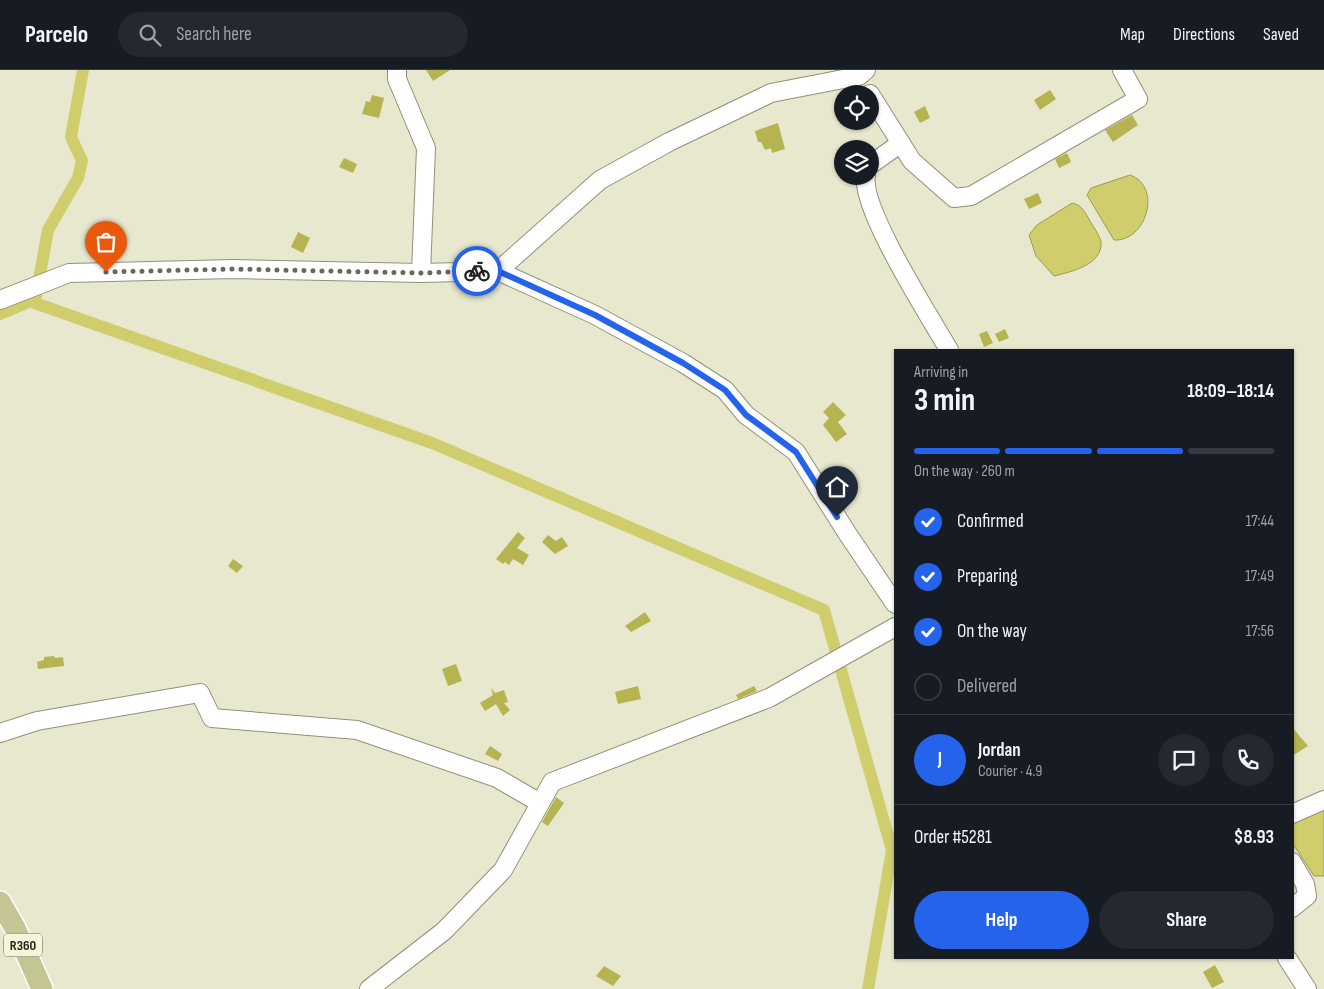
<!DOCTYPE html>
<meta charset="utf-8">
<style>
body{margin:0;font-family:"Sofia Sans Condensed",sans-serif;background:#242831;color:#f1f3f6;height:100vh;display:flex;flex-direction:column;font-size:19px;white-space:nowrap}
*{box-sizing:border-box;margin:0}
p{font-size:16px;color:#9ea1a6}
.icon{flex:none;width:28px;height:28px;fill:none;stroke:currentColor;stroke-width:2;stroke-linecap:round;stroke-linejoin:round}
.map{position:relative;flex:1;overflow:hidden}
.drawer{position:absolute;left:894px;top:279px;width:400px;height:610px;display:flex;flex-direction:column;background:#171b24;border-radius:0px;box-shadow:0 1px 4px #0004}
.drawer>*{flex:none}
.controls{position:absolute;left:834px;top:15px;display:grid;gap:10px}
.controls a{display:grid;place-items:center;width:45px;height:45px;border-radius:50%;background:#171b24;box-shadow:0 1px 4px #0004;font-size:25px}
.pin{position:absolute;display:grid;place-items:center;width:42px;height:42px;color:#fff;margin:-51px -21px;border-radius:50% 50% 50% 0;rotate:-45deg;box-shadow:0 0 5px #0007}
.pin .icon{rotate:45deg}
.courier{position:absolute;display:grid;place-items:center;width:50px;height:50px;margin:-25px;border:4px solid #2563eb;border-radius:50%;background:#fff;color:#222;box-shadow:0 1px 6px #0007}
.summary em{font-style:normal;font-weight:700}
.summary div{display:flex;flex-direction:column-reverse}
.summary{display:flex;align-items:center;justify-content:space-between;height:85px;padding:0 20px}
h1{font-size:32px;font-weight:700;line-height:38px}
.bar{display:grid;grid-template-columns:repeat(4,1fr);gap:8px 5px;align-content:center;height:60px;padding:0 20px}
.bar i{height:6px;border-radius:4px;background:#363941}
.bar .on{background:#2563eb}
.bar p{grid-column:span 4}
.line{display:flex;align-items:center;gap:12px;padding:0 20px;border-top:1px solid #363941}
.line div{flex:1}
.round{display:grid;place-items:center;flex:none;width:52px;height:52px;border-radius:26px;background:#242831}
ol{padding:0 20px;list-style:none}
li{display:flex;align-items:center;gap:15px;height:55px}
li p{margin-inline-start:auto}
li .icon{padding:5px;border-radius:50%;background:#2563eb;color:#fff;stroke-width:4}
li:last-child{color:#9ea1a6}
li i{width:28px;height:28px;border:2px solid #363941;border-radius:50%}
.button{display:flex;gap:10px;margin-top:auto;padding:10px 20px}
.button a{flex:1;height:58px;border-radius:30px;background:#2563eb;color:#fff;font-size:20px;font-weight:700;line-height:58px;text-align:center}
.button a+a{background:#242831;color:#f1f3f6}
header{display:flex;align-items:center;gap:30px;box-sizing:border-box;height:70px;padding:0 25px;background:#171b24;border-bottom:1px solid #363941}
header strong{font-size:24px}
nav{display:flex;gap:28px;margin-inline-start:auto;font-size:18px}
.search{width:350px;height:45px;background:#242831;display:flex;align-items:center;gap:12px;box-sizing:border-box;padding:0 18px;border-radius:28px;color:#9ea1a6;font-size:19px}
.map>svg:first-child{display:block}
</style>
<header>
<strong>Parcelo</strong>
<div class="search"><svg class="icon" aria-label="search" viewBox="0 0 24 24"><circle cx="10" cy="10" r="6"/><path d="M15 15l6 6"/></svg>Search here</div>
<nav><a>Map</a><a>Directions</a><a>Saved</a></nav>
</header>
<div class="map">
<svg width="1324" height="919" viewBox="0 0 1324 919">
<rect width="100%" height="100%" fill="#e7e8ce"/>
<!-- water -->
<g fill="#d0ce6c" stroke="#9d9b54">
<path d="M1130,105C1163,117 1146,172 1114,170L1087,125L1091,118Z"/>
<path d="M1072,133C1082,135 1085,142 1090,151C1093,156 1100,166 1101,172C1103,195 1070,202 1054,206L1036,186L1029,165L1037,155Z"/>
<path d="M1324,738V806H1314L1293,774V753Z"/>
</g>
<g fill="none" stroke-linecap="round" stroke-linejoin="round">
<!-- canal -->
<g stroke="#d0ce6c" stroke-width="12">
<path d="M29,231L432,373L824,540L892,780L868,919"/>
<path d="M0,244L24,234L36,226L48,160L78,108L82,91L71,67L83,0"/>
</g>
</g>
<!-- building -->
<g fill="#b6b451">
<path d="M426,0H450L433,11Z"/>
<path d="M1050,20L1056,29L1040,40L1034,30Z"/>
<path d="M372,25L384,28L379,48L362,44L366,31L370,32Z"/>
<path d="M925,36L930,48L920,53L914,42Z"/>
<path d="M1132,45L1138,55L1113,72L1105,60Z"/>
<path d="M778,53L785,79L772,83L771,78L765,80L761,72H758L755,61Z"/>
<path d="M1067,83L1071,92L1059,98L1055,89Z"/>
<path d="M344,88L357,94L353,103L339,97Z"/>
<path d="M1038,123L1042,133L1029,139L1024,129Z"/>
<path d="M298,162L310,168L303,183L291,177Z"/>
<path d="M1005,259L1009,268L999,272L995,264Z"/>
<path d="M987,261L993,273L984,277L979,264Z"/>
<path d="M833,332L846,345L838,352L847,364L836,372L823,355L829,348L823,342Z"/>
<path d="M518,462L525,468L517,478L529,485L523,495L513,489L509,495L505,492L503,494L496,489Z"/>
<path d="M548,465L556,471L562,467L568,476L555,484L542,472Z"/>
<path d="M233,489L243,496L237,503L228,496Z"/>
<path d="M645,542L651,551L631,562L625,556Z"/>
<path d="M54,586L55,588L63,587L64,596L38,599L37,592L44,590V587Z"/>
<path d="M456,594L462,611L448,616L442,599Z"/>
<path d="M638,616L641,629L618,634L615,622Z"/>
<path d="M754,616L757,621L738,629L736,625Z"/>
<path d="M491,618L495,623L504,620L508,632L504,633L510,640L503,646L496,634L485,641L480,633L493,625Z"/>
<path d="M1292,657L1308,676L1292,686Z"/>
<path d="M490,676L502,684L498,691L485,684Z"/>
<path d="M556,727L564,733L548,756L542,752Z"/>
<path d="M1215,895L1224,912L1212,918L1203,902Z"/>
<path d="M604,896L621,906L613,916L596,906Z"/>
</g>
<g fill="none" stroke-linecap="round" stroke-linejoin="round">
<!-- minor casing -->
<g stroke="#919179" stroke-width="20">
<g id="minor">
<path d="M397,0V9L426,78L421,203"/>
<path d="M870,24L912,91L954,128L971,126L1138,29L1122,0"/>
<path d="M870,95L901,73"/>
<path d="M866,106C860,138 930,247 949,280"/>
<path d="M498,201L595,245L683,293L725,320L746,345L796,382L847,463L895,534"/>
<path d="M0,230L69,203L233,199L421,203L498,201L600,110L669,72L771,23L859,6L866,0"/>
<path d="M0,663L37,651L200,623L212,648L357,660L497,708L540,733"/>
<path d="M1292,744L1324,730"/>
<path d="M1292,792L1305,814L1307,826L1292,838"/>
<path d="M1287,888L1307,919"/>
<path d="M369,919L444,861L503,800L552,712L769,628L895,557"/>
</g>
</g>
<!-- major casing -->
<g stroke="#fff" stroke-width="24">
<path id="major" d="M0,832L15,858L42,919"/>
</g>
<!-- minor -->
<use href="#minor" stroke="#fff" stroke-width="18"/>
<!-- major -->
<use href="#major" stroke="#c5c594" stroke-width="21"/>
</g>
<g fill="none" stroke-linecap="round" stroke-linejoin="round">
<!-- done -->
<path stroke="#69695a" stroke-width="5" stroke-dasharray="0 9" d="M106,202L233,199L421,203L477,201"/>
<!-- route -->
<path stroke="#2563eb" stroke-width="6" d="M477,201H498L595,245L683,293L725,320L746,345L796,382L837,447"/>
</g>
<g text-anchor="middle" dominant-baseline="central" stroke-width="4" stroke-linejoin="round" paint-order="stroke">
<!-- shield labels -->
<rect fill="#f4f5db" stroke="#636355" stroke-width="1" x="4" y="863.5" width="38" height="23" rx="4"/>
<g font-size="14" font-weight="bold" fill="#25251c">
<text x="23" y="875">R360</text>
</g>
</g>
</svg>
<div class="controls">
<a><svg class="icon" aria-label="locate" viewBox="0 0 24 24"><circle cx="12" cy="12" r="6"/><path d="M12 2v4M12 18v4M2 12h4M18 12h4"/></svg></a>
<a><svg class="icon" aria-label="layers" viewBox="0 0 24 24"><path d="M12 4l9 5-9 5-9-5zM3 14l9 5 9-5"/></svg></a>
</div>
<div class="pin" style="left:106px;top:202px;background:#ea580c"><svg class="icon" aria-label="bag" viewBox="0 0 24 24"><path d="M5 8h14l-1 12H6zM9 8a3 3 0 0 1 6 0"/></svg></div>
<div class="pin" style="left:837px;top:447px;background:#1f2937"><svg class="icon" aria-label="home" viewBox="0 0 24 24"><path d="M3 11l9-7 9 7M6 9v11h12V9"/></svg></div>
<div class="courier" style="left:477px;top:201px"><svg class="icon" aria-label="bike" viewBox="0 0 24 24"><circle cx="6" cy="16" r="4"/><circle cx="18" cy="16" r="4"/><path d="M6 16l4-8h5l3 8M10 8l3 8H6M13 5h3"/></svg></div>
<section class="drawer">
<div class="summary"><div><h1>3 min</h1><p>Arriving in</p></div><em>18:09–18:14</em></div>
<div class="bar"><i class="on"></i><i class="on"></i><i class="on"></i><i></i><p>On the way · 260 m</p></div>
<ol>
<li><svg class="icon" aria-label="check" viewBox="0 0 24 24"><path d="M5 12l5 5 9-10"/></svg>Confirmed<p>17:44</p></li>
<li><svg class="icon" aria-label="check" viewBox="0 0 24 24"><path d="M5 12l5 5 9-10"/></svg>Preparing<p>17:49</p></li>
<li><svg class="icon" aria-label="check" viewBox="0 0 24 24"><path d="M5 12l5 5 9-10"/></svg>On the way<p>17:56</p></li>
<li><i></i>Delivered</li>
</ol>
<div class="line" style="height:90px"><b class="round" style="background:#2563eb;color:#fff">J</b><div><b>Jordan</b><p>Courier · 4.9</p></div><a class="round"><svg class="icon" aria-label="chat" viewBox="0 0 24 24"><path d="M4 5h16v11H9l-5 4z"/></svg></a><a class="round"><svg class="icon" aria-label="phone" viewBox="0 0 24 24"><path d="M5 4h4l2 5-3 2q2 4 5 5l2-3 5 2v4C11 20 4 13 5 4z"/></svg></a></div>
<div class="line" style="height:65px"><div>Order #5281</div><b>$8.93</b></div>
<div class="button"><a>Help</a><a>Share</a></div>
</section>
</div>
